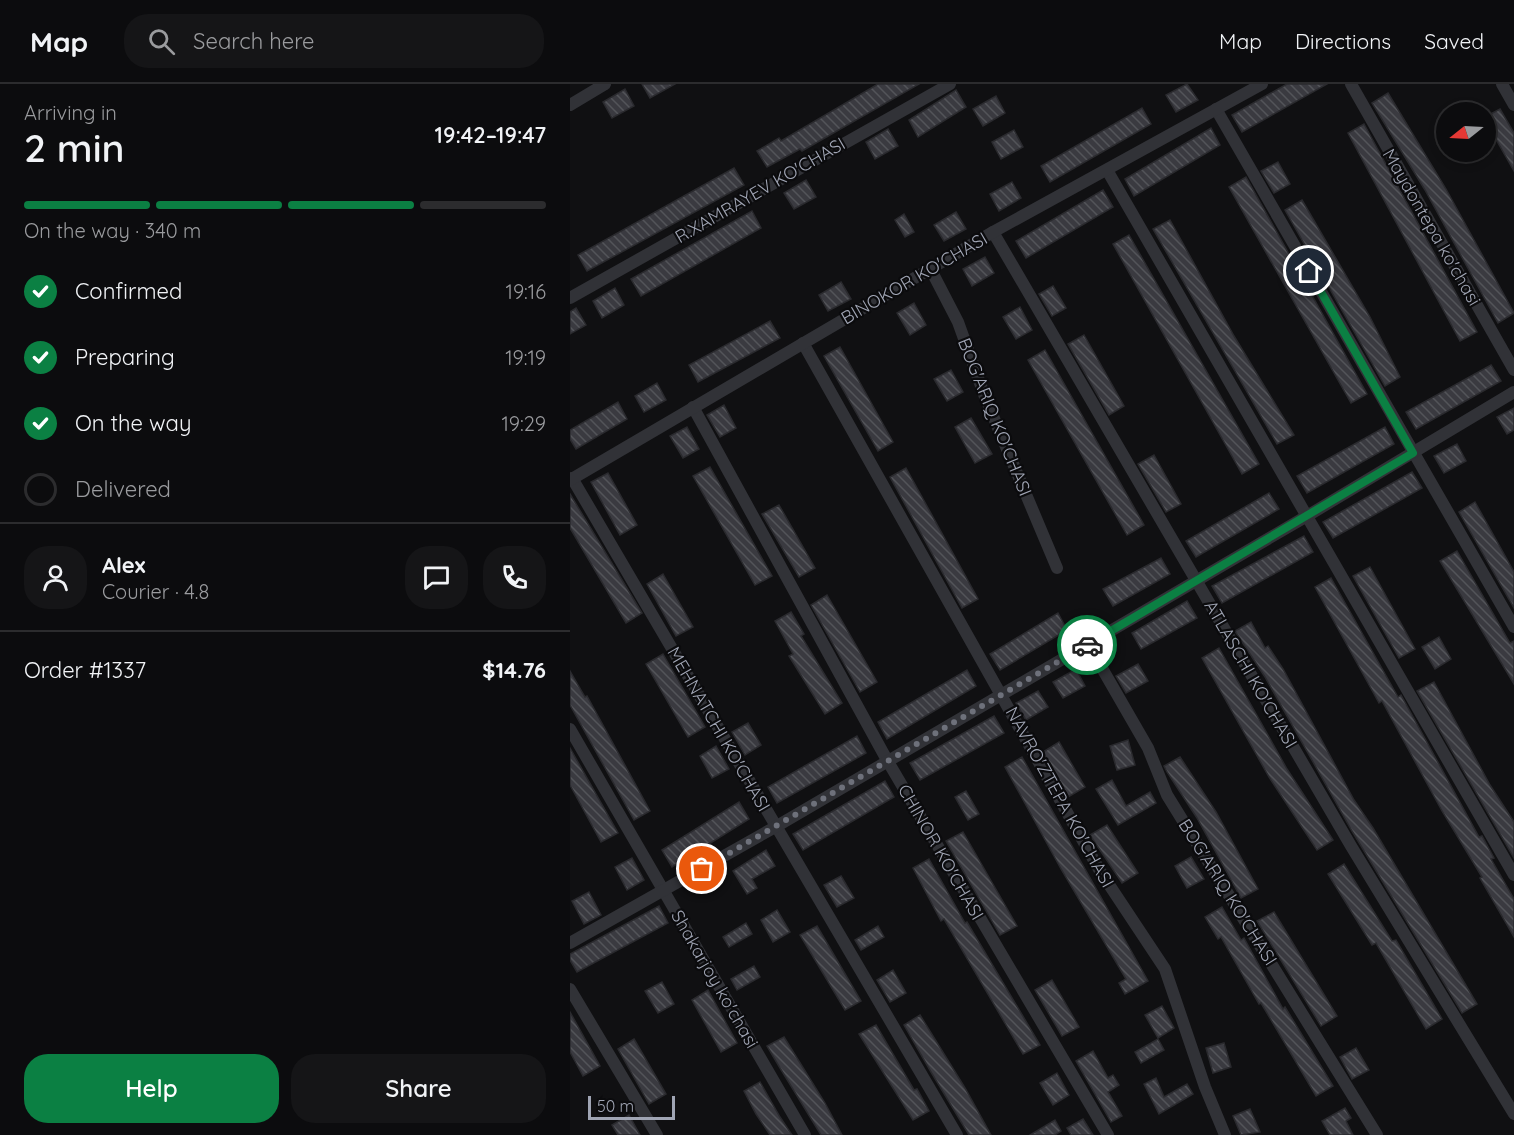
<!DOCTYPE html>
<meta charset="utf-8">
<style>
body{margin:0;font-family:Quicksand,sans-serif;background:#151517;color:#f1f3f6;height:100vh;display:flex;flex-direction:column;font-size:22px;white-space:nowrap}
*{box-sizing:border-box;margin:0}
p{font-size:20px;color:#9a9b9e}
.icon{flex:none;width:33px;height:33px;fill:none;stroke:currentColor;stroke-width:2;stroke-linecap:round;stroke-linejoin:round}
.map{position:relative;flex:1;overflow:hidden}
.sheet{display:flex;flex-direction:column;background:#0c0c0e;width:570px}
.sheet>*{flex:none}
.needle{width:39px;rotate:252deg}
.tools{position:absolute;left:866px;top:18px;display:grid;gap:12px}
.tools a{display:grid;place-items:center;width:60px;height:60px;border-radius:50%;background:#0c0c0e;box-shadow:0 3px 9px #0003,0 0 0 2px #2c2c2e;font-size:30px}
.scale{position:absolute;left:18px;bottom:15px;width:87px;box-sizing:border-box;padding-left:6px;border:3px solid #a0a5b4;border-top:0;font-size:16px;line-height:21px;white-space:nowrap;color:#a0a5b4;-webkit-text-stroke:4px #0b0b0d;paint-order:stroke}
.pin{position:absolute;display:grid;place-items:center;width:51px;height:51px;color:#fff;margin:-26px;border:3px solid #fff;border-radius:50%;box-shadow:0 2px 6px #0007}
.courier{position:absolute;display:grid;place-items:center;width:60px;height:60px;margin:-30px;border:4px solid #0b8043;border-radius:50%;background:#fff;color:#222;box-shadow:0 2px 8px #0007}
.summary em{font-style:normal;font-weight:600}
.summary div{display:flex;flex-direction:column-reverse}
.summary{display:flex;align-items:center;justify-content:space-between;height:102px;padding:0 24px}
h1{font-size:39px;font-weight:600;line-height:45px}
.bar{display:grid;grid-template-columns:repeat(4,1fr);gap:9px 6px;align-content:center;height:72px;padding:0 24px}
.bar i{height:8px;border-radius:4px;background:#2c2c2e}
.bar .selected{background:#0b8043}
.bar p{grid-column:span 4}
.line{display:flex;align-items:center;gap:15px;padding:0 24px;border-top:2px solid #2c2c2e}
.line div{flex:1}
.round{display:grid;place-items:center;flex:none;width:63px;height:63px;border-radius:24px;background:#151517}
ol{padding:0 24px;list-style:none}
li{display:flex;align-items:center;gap:18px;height:66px}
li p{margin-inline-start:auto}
li .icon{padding:6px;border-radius:50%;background:#0b8043;color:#fff;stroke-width:4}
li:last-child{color:#9a9b9e}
li i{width:33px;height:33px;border:3px solid #2c2c2e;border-radius:50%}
.cta{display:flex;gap:12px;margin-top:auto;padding:12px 24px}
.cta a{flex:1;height:69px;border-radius:24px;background:#0b8043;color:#fff;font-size:24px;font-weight:600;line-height:69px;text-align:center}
.cta a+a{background:#151517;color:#f1f3f6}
header{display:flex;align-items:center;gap:36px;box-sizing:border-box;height:84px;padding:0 30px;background:#0c0c0e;border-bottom:2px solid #2c2c2e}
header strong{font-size:28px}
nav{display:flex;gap:33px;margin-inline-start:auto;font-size:21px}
.search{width:420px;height:54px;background:#151517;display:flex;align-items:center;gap:15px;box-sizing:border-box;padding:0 21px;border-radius:24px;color:#9a9b9e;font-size:22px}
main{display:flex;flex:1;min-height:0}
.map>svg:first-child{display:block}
</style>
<header>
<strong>Map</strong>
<div class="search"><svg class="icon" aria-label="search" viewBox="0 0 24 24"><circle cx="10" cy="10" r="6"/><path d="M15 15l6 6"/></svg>Search here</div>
<nav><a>Map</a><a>Directions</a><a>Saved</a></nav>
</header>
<main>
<section class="sheet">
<div class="summary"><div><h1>2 min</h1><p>Arriving in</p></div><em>19:42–19:47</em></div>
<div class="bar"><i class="selected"></i><i class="selected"></i><i class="selected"></i><i></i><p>On the way · 340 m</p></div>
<ol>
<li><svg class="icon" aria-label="check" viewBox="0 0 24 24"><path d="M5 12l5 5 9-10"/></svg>Confirmed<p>19:16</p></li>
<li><svg class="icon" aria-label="check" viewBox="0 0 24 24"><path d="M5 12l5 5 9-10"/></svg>Preparing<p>19:19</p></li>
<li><svg class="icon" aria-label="check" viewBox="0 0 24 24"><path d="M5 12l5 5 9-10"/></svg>On the way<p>19:29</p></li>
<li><i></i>Delivered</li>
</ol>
<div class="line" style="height:108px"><a class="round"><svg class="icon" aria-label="person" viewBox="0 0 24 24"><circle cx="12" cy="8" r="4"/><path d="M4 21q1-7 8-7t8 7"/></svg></a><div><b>Alex</b><p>Courier · 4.8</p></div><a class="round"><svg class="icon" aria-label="chat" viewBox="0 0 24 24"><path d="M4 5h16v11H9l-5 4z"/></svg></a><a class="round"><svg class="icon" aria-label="phone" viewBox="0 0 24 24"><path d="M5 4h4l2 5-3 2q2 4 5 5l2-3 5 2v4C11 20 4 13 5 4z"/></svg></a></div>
<div class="line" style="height:78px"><div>Order #1337</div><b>$14.76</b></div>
<div class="cta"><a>Help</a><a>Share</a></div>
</section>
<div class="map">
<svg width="944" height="1051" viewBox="0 0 944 1051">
<defs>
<pattern id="building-back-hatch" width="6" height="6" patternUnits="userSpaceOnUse" patternTransform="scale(1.5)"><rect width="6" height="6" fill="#3a3a40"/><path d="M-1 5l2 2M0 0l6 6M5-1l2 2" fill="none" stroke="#535459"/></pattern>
</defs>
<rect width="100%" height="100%" fill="#101012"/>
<!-- building -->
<g fill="url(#building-back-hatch)" stroke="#2a2a2e" stroke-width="1.5">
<path d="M72,0H105L80,14Z"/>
<path d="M308,0H349L232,67L230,65L197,83L187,67L209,54L211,57Z"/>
<path d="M617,0L628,16L606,28L596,11Z"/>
<path d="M717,0H757L672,48L662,31Z"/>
<path d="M55,5L64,22L42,34L33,18Z"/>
<path d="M386,6L396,23L348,53L339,36Z"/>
<path d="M818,9L876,105L944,229L928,239L855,106L802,19Z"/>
<path d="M426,12L435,29L413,42L403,25Z"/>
<path d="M572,24L581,40L480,98L471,82Z"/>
<path d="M930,25L944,49V87L915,36V33Z"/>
<path d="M794,40L907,248L890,257L778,49Z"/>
<path d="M641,44L650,61L564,112L555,95Z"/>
<path d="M318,45L328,62L305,75L296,58Z"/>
<path d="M444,46L453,63L431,75L422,58Z"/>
<path d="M708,78L720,100L704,109L691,87Z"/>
<path d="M164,84L174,101L17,187L8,171Z"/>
<path d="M676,93L797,310L781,319L659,103Z"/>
<path d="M236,96L246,113L224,125L214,109Z"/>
<path d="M442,98L451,114L429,127L420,110Z"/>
<path d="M533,106L543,123L456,174L446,157Z"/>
<path d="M732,116L800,233L830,293L815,302L715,126Z"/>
<path d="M182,127L191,144L71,212L61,195Z"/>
<path d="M386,128L396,145L374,157L364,141Z"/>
<path d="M334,130L344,148L335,153L325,136Z"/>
<path d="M600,136L664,252L724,351L707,360L583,145Z"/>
<path d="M559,151L689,380L672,390L543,160Z"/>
<path d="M415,173L424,189L402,202L393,185Z"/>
<path d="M271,198L281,215L258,227L249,211Z"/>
<path d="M483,202L496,224L482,232L469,210Z"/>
<path d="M45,204L54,221L32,234L23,217Z"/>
<path d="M344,219L356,241L340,251L327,229Z"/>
<path d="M450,223L462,246L446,255L433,233Z"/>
<path d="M6,224L16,241L0,250V228Z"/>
<path d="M200,237L210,254L128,298L119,281Z"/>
<path d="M514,251L554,322L539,331L498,260Z"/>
<path d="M270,263L323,358L308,367L254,272Z"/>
<path d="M475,266L574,441L557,451L458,276Z"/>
<path d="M921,281L931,297L846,345L836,328Z"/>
<path d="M381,286L393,308L377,317L364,295Z"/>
<path d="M87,299L96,316L74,328L65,312Z"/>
<path d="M48,318L57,335L6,365L0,355V346Z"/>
<path d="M154,321L166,344L150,353L137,331Z"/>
<path d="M944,324V346L937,350L927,333Z"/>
<path d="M401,334L422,370L405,379L385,343Z"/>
<path d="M117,343L129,365L113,374L100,352Z"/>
<path d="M815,343L824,360L737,409L727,392Z"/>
<path d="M887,360L896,377L874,389L864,372Z"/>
<path d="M584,371L611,420L596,428L568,380Z"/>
<path d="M140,383L202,492L185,501L123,392Z"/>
<path d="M336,384L408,515L392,524L320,393Z"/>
<path d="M842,388L852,404L763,454L753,438Z"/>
<path d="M38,389L67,441L50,451L21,398Z"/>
<path d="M699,409L709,425L626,473L616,457Z"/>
<path d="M0,410L72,529L56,539L0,444Z"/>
<path d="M905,418L944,488V524L889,428Z"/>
<path d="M209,421L245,484L229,493L192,430Z"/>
<path d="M734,452L743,468L652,519L642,502Z"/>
<path d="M887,467L940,559L944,557V600L870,477Z"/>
<path d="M591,474L600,490L543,522L533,505Z"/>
<path d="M800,483L845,565L829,574L783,492Z"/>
<path d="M93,490L123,543L106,552L77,500Z"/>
<path d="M761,494L828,613L831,611L909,753L912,752L924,774L921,775L944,815V853L910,794L912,793L872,727L812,617L809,619L745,503Z"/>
<path d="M257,511L307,598L290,608L241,521Z"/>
<path d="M617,517L627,534L571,565L562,549Z"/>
<path d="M221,528L234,550L231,552L272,619L255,630L219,572L223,570L205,537Z"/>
<path d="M488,529L497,546L430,586L420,570Z"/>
<path d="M681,538L695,564L698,562L713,585L784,716L803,744L907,920L892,929L782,747L695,593L665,547Z"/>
<path d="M869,553L881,575L865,585L852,563Z"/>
<path d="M649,564L717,685L763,756L747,766L699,693L632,574Z"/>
<path d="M93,570L135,643L118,653L76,580Z"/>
<path d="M568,580L578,597L556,609L546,592Z"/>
<path d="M506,585L515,602L493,614L483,598Z"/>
<path d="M397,586L406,602L317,655L308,638Z"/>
<path d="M0,587L15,613L17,612L80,727L64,736L0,621Z"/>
<path d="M864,598L920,701L944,738V774L847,607Z"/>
<path d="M468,607L478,623L456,636L446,619Z"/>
<path d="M424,632L434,649L350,696L340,679Z"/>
<path d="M178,639L191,661L175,671L162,648Z"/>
<path d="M287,652L296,669L207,719L198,703Z"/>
<path d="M558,656L565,681L547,686L540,662Z"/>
<path d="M489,658L515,703L498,713L473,668Z"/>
<path d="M146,662L159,685L142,694L130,672Z"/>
<path d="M0,664L48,749L31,758L0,701Z"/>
<path d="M452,673L578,897L555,910L549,899L556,895L491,785L435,683Z"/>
<path d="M610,673L646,728L688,805L671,814L627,734L597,688L594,682Z"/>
<path d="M542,696L556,722L580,708L586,719L548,741L526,705Z"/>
<path d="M315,697L324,713L233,766L223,750Z"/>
<path d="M396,707L409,730L398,736L385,713Z"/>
<path d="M169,718L179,735L102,783L92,766Z"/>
<path d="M537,741L568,789L552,799L520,751Z"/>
<path d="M393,748L447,842L430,851L376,757Z"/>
<path d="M196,766L205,782L182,795L187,804L177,810L163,787Z"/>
<path d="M621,773L634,795L617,804L605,782Z"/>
<path d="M62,774L74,796L57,806L45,783Z"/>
<path d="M359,775L395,839L397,838L470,961L453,970L374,835L371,837L343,784Z"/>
<path d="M774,780L822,857L826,856L872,935L856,945L806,859L802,861L758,790Z"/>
<path d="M271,792L284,814L267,823L254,801Z"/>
<path d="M19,808L31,831L14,840L2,817Z"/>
<path d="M89,822L98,839L7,888L0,876V870Z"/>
<path d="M652,823L671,856L674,854L713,925L715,923L763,1002L746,1012L691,919L689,920L651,853L648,855L635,833Z"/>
<path d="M207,826L220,848L203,858L191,836Z"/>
<path d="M704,828L767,932L751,942L687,837Z"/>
<path d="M176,839L182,850L159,863L153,853Z"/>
<path d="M247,842L291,917L275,926L230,851Z"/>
<path d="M308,842L314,853L291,866L285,856Z"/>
<path d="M184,882L190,893L167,906L161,895Z"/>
<path d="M323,886L336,909L320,918L307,896Z"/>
<path d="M482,896L509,943L492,952L465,906Z"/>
<path d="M92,898L104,920L88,929L75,907Z"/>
<path d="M138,906L167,959L151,968L122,916Z"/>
<path d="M592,922L604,944L588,954L575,931Z"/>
<path d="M0,928L30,982L13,992L0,968Z"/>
<path d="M350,931L395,1004L421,1051H399L361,988L334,941Z"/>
<path d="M306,941L344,1006L347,1005L359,1027L343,1036L289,950Z"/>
<path d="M214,953L255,1019L272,1051H251L210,984L197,962Z"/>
<path d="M64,955L96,1010L79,1020L48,965Z"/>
<path d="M588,955L594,966L571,979L565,968Z"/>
<path d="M654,959L661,983L643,989L636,964Z"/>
<path d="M786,964L799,986L782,995L770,973Z"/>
<path d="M523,967L538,994L543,991L549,1001L538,1008L552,1032L541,1038L506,977Z"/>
<path d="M487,989L499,1011L483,1021L470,999Z"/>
<path d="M586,994L594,1013L617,1000L623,1010L589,1030L574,1000Z"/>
<path d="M190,998L210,1033L222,1051H200L186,1030L174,1007Z"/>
<path d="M775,1024L781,1034L776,1037L783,1051H760L752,1037Z"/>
<path d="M680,1025L690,1048L671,1051L663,1032Z"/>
<path d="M59,1031L70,1051H48L42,1041Z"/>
<path d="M513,1035L523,1051H501L497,1044Z"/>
<path d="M485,1036L491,1047L485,1051H460Z"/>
</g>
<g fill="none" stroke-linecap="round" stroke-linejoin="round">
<!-- minor -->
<g stroke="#313237" stroke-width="12">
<path d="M781,0L944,286"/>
<path d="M932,0L944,21"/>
<path d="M0,21L35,0"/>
<path d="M646,25L944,543"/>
<path d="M537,86L944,791"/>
<path d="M423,148L781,762L944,1030"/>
<path d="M360,184L388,238L415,313L487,484"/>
<path d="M0,214L380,0"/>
<path d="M233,259L530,787L595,885L635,1003L655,1051"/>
<path d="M123,323L317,676L538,1051"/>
<path d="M2,394L387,1051"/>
<path d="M0,396L423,148L692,0"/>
<path d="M518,560L578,664L597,711L807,1051"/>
<path d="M0,645L235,1051"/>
<path d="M0,859L207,742L737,432L944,308"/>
<path d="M0,905L87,1051"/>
</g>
</g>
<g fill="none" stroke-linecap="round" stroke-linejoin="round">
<!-- done -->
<path stroke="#6e717b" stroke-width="6" stroke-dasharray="0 10.8" d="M132,785L517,561"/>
<!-- route -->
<path stroke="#0b8043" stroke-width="8" d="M517,561L843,369L739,187"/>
</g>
<g text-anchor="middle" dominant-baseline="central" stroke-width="4.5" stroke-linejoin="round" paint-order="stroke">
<!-- street labels -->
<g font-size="18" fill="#a0a5b4" stroke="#0b0b0d">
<text transform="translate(190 106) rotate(-30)">R.XAMRAYEV KO'CHASI</text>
<text transform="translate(862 143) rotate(60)">Maydontepa ko'chasi</text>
<text transform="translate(344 194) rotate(-30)">BINOKOR KO'CHASI</text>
<text transform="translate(425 333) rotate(68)">BOG'ARIQ KO'CHASI</text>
<text transform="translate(681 590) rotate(60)">ATLASCHI KO'CHASI</text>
<text transform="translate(149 645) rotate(60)">MEHNATCHI KO'CHASI</text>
<text transform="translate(490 713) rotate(61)">NAVRO'ZTEPA KO'CHASI</text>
<text transform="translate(371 768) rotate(60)">CHINOR KO'CHASI</text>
<text transform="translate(658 808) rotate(58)">BOG'ARIQ KO'CHASI</text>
<text transform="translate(145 895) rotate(60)">Shakarjoy ko'chasi</text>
</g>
</g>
</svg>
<div class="tools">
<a><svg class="needle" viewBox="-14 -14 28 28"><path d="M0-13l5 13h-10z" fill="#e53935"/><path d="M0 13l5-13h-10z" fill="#9a9b9e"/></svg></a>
</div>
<div class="scale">50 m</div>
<div class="pin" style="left:132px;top:785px;background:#ea580c"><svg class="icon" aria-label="bag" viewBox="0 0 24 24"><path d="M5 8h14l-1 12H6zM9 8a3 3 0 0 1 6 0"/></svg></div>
<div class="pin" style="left:739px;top:187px;background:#1f2937"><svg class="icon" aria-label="home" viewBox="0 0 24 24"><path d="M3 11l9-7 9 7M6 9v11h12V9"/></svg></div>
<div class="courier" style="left:517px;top:561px"><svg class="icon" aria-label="car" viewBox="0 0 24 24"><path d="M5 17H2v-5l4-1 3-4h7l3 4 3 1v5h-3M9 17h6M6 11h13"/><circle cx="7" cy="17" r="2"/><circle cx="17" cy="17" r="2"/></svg></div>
</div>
</main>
